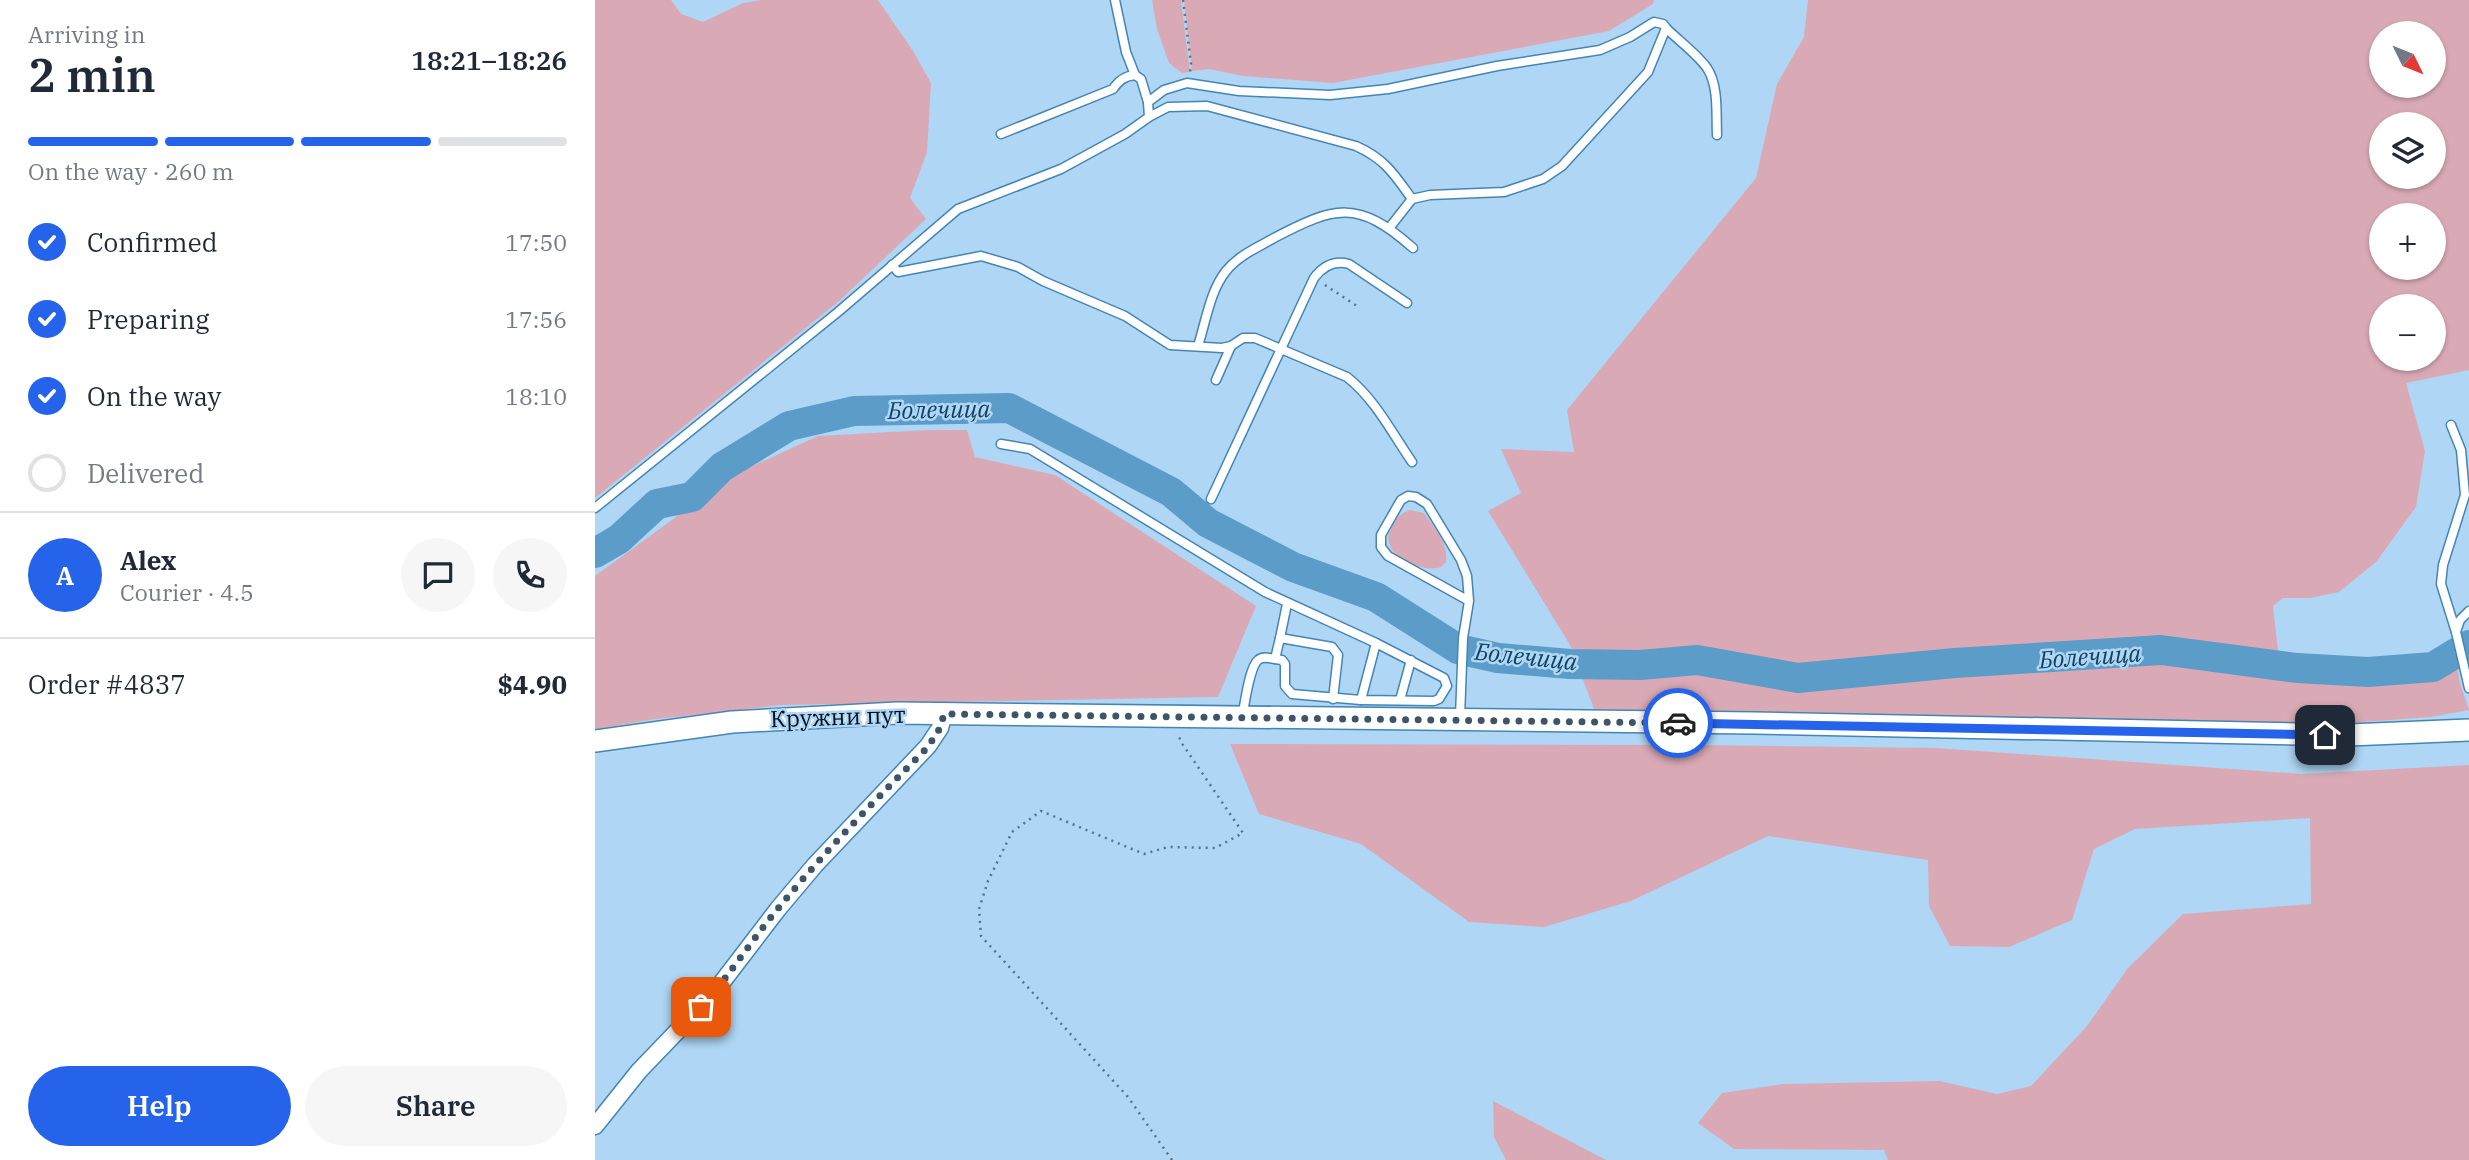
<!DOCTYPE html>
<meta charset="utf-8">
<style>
body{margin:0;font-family:"IBM Plex Serif",serif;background:#f6f6f7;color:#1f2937;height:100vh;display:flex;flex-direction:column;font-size:26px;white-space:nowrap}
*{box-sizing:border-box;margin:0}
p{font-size:23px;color:#747a83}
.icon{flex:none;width:38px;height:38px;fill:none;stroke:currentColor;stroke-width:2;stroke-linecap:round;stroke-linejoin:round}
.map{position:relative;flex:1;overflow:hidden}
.details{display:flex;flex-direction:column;background:#fff;width:595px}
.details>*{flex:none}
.needle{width:46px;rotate:133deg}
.tools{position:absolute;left:1774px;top:21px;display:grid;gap:14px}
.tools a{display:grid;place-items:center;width:77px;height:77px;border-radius:50%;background:#fff;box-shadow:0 2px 5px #0004;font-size:35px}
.pin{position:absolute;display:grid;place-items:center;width:60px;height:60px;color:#fff;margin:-30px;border-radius:14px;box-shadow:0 4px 10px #0006}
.courier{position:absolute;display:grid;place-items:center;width:70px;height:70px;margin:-35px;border:5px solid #2563eb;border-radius:50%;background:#fff;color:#222;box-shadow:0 2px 9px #0007}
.overview em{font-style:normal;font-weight:600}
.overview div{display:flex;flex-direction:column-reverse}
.overview{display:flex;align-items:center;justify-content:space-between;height:119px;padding:0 28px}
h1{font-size:46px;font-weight:600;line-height:52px}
.bar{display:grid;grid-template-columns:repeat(4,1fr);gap:10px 7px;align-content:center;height:84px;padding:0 28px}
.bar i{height:9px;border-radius:5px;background:#e0e1e3}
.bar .selected{background:#2563eb}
.bar p{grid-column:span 4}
.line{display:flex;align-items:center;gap:18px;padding:0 28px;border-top:2px solid #e0e1e3}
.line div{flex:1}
.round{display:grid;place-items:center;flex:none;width:74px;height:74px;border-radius:37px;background:#f6f6f7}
ol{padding:0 28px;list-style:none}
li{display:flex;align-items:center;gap:21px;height:77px}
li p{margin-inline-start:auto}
li .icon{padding:7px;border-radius:50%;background:#2563eb;color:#fff;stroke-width:4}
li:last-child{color:#747a83}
li i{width:38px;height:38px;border:4px solid #e0e1e3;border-radius:50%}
.primary-button{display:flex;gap:14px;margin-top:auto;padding:14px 28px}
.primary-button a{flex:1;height:80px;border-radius:42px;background:#2563eb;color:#fff;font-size:28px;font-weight:600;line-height:80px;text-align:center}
.primary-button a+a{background:#f6f6f7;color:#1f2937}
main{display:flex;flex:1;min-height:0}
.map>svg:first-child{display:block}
</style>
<main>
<section class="details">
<div class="overview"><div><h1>2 min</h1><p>Arriving in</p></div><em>18:21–18:26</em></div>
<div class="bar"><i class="selected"></i><i class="selected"></i><i class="selected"></i><i></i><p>On the way · 260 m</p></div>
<ol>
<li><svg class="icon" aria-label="check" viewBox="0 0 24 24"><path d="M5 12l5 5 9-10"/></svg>Confirmed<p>17:50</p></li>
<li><svg class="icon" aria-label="check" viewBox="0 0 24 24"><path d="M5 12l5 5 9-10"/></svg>Preparing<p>17:56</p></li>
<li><svg class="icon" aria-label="check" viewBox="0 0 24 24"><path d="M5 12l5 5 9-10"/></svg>On the way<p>18:10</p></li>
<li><i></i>Delivered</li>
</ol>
<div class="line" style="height:126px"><b class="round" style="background:#2563eb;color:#fff">A</b><div><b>Alex</b><p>Courier · 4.5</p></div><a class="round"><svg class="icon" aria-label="chat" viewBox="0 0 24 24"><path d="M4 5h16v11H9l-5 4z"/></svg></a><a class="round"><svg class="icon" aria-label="phone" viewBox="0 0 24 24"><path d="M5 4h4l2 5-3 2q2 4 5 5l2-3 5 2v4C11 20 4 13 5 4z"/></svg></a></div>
<div class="line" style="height:91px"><div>Order #4837</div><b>$4.90</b></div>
<div class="primary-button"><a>Help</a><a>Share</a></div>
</section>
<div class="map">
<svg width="1874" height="1160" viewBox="0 0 1874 1160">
<rect width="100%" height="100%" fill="#afd6f4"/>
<!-- green -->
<g fill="#d9aab6" fill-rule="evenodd">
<path d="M0,0H76L86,14L108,22L148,3L166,0H283L318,51L336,83L332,152L315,198L331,219L243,302L0,498Z"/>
<path d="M557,0H586L595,72L587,73L574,63L562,29Z"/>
<path d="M589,0H1059L1058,4L1014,31L738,83L648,76L614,69L597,71Z"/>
<path d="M1213,0H1874V370L1811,383L1830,451L1821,507L1781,562L1744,592L1715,598H1688L1678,606L1683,651L1730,663L1838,659L1857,643L1865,683L1874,710L1836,717L1754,723L1302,720L999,709L975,645L893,511L926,493L906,449L979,452L972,410L1161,178L1182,84L1209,37ZM1787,33H1839V86H1787ZM1787,124H1839V177H1787ZM1787,215H1839V268H1787ZM1787,306H1839V359H1787Z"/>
<path d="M333,430H372L380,457L460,475L661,606L623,697L186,705L53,720L0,730V576L140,474L223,436Z"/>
<path d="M815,510L829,513C839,528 854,543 851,562C848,565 846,568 842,568C831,571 806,561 799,553C795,548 794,543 793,537C798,525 801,514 815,510Z"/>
<path d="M635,744L1094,745L1341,748L1707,774L1874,765V1160H1293L1289,1150L1139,1149L1103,1123L1127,1093L1189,1084L1345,1081L1402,1094L1436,1086L1492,1026L1533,968L1588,914L1716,904L1715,818L1540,829L1499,849L1477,920L1414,947L1355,946L1334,906L1333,860L1173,836L1036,901L949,927L874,922L766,844L664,814Z"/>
<path d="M898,1101L1011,1160H911L899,1137Z"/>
</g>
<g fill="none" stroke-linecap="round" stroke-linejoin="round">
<!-- river -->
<path stroke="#5c9cc9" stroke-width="30" d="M0,553L24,539L62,504L97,497L127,467L194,426L259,411L414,408L576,492L613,523L698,567L781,597L863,649L903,658L975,664L1045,665L1102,660L1203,678L1360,663L1566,650L1702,668L1773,672L1838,667L1874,645"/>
<!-- lane casing -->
<g stroke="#4386b4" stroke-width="11">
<g id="lane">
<path d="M520,0L531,52L540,75"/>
<path d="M1071,28C1084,41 1102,54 1112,68C1124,86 1121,115 1122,135"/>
<path d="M554,117L573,107L612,106L761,146C790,159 799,174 817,199"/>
<path d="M406,134L518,89C524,80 530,76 540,75L546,79L553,102"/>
<path d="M297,265L303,272L386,256L423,267L448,281L530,316L575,345L627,348L636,346L648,338H660L752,377C780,399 797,433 817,462"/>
<path d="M603,346C611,321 615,291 631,271C644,255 662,248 679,238C740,206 763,199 818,248"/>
<path d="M621,380L636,346"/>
<path d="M1856,425L1866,450L1870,495L1848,565L1846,584L1861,632L1874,688"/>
<path d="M406,444L435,449L670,592L781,643L849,678L852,686L844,699L839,701L766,700L697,694L690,686V664L687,660L680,659"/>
<path d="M616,499L719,278C728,266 739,260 754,264L812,303"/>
<path d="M0,508L243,312L363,209L466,169L530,134L554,117L553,102L569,90L592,83L644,91L735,95L793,89L902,66L1005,50L1035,37L1059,22L1068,24L1071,28L1053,72L967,166L948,179L909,192L835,195L817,199L795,227"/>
<path d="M692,604L685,638L737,647L743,655L738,699"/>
<path d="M1861,632L1865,620L1874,611"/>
<path d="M766,700L781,643"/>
<path d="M805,700L816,660"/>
<path d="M647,717C650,704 654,668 663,660C668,656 674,658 680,659L685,638"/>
<path d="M865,717L868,638L874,601L872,576L866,560L832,504L821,497L813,496L806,500L786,535V547L793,556L874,601"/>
</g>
</g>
<!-- street casing -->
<g stroke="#4386b4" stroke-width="19">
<path id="street" d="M0,1126L44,1071L118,994L183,909L220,865L333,746L345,728L349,714"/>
</g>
<!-- secondary casing -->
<g stroke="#4386b4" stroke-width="24">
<path id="secondary" d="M0,741L137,722L302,713L1159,723L1754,735L1874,730"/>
</g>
<!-- path -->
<g stroke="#587389" stroke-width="2.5" stroke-dasharray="2 5" stroke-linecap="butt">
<path d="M588,0L596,64L595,73"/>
<path d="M730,285L765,308"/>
<path d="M577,1160L533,1097L386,936L384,909L393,881L417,832L446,811L549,854L573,847L620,848L648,833L586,742L583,734"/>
</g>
<!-- lane -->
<use href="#lane" stroke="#fff" stroke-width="8"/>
<!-- street -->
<use href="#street" stroke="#fff" stroke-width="16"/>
<!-- secondary -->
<use href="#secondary" stroke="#fff" stroke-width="21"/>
</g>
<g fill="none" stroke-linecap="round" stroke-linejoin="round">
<!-- done -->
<path stroke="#3d5569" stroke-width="7" stroke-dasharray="0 12.6" d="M106,1007C135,975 158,938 186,905C232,849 282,798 333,747L345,728L349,714L1083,723"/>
<!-- route -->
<path stroke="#2563eb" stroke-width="9" d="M1083,723L1730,735"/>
</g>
<g text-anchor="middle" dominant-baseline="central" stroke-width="5" stroke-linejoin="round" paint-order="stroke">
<!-- street labels -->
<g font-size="23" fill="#00101e" stroke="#afd6f4">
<text transform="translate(243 716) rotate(-2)">Кружни пут</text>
</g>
<!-- water labels -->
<g font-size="24" font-style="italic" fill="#104261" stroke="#afd6f4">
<text transform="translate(344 409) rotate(-1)">Болечица</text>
<text transform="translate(931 656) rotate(6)">Болечица</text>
<text transform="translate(1495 656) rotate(-4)">Болечица</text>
</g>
</g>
</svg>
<div class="tools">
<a><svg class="needle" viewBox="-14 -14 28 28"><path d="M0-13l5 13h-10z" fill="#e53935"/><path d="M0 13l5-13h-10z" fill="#747a83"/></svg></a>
<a><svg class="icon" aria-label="layers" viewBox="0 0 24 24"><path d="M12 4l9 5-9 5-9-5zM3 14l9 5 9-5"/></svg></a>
<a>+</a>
<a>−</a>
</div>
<div class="pin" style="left:106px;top:1007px;background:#ea580c"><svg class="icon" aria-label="bag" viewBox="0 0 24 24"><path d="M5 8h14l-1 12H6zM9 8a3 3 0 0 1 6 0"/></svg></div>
<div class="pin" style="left:1730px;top:735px;background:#1f2937"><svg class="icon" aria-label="home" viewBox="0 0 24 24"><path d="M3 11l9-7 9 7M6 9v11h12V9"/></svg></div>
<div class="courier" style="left:1083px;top:723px"><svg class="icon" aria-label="car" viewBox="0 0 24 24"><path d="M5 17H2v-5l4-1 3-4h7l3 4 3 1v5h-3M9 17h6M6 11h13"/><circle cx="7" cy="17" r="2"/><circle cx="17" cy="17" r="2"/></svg></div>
</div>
</main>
